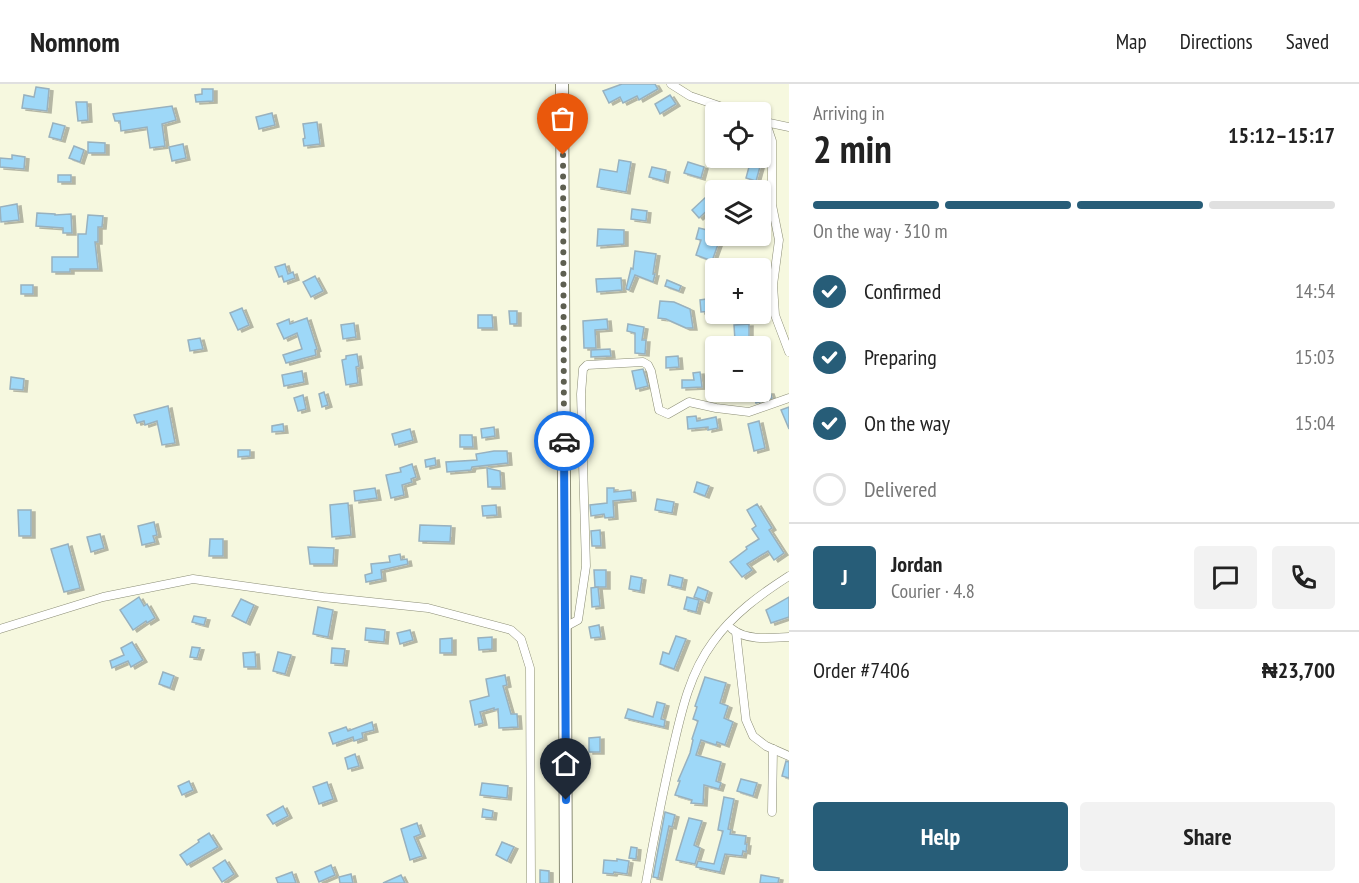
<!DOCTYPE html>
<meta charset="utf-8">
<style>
body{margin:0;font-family:"PT Sans Narrow",sans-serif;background:#f2f2f2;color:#222;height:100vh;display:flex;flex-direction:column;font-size:22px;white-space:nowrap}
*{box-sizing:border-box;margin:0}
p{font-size:20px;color:#767676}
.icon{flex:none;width:33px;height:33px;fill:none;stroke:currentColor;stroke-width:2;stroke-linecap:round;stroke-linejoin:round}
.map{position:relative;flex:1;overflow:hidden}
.drawer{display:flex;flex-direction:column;background:#fff;width:570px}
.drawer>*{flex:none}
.controls{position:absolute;left:705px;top:18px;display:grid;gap:12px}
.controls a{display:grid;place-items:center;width:66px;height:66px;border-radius:6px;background:#fff;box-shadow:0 2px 4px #0004;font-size:30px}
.pin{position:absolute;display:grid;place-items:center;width:51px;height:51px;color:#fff;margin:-62px -26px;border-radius:50% 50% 50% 0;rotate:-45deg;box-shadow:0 0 6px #0007}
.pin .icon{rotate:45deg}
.courier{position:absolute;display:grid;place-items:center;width:60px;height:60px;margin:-30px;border:4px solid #1a73e8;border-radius:50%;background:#fff;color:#222;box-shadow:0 2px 8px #0007}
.head em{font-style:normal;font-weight:700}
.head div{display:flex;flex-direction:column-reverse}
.head{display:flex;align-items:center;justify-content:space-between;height:102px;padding:0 24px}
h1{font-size:39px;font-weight:700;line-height:45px}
.bar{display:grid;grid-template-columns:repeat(4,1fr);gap:9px 6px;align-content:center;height:72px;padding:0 24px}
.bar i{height:8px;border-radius:4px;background:#e0e0e0}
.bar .current{background:#275d78}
.bar p{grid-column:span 4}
.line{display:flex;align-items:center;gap:15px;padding:0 24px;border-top:2px solid #e0e0e0}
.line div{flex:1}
.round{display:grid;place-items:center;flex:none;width:63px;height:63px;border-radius:6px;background:#f2f2f2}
ol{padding:0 24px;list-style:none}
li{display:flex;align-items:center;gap:18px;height:66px}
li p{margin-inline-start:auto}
li .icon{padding:6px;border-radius:50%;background:#275d78;color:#fff;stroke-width:4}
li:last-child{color:#767676}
li i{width:33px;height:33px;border:3px solid #e0e0e0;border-radius:50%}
.action{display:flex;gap:12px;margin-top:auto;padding:12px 24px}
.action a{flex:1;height:69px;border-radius:6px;background:#275d78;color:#fff;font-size:24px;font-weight:700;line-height:69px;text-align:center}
.action a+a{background:#f2f2f2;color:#222}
header{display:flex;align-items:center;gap:36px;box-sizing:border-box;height:84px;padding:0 30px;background:#fff;border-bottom:2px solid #e0e0e0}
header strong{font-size:28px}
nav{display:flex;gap:33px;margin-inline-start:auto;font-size:21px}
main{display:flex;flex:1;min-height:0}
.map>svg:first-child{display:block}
</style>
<header>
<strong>Nomnom</strong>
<nav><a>Map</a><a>Directions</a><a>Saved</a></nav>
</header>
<main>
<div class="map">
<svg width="789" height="799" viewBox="0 0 789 799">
<defs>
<filter id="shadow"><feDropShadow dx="4" dy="2" stdDeviation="0" flood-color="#0004"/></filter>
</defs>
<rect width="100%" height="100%" fill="#f6f8df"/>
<!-- building -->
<g fill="#9ed8f8" stroke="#98b1be" stroke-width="1.5" filter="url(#shadow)">
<path d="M622,0H655L658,5L639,16L637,12L623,19L620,13L609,19L603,7Z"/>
<path d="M36,3L49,5L47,27L22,24L24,11L34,13Z"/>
<path d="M202,5H213V17L196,18L195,11L202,10Z"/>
<path d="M670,11L676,20L660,30L655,20Z"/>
<path d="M76,18H87L88,36L78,37Z"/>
<path d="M172,22L176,36L162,40L165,62L150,64L147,43L121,47L120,37H115L113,30Z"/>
<path d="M272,29L275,41L259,45L256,33Z"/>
<path d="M317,38L320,60L304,62L303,55L305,54L303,40Z"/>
<path d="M53,39L65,42L61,56L49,53Z"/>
<path d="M88,58L105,59V69H88Z"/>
<path d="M183,60L186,74L172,77L169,63Z"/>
<path d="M74,62L84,66L80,78L69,74Z"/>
<path d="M12,71L25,73L24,85L0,83V74L12,75Z"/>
<path d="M746,74H759L758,78L761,79L756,97L746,94L749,83L745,79Z"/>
<path d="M619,76L631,78L626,108L597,103L600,85L617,88Z"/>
<path d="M688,78L704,83L701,94L684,89Z"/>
<path d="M652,83L666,86L664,97L649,93Z"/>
<rect x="58" y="91" width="13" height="7"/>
<path d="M707,112L714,120L699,134L692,126Z"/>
<path d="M17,120L19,136L1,138L0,123Z"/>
<path d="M632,125L647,127L646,137L631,135Z"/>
<path d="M37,129L55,130V131L71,130L72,149H63V144L36,142Z"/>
<path d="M88,131L103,132L102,143H98V158H95L98,185H70V188H52V173H78V150H86Z"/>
<path d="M699,144L711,147L716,152H721L712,177L696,171L701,156L696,155Z"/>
<path d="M598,145L624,146V160L597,162Z"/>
<path d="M635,167L656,170L653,190H655L653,198L635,191L629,206L626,205L631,184L633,185Z"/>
<path d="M285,180L288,190L293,188L295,194L284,198L282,192L279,193L275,183Z"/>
<path d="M315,192L323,207L311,213L303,198Z"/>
<path d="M621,194L622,206L597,208L596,195Z"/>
<path d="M667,196L681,202L679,207L665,202Z"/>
<rect x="21" y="201" width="12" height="9"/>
<path d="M713,214L714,227L701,228L700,216Z"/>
<path d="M660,217L674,218L690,225L693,244H686L666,235L658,234Z"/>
<path d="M242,224L249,241L238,246L230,229Z"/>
<path d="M509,227H517V240H510Z"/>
<path d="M478,231H492L493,244H478Z"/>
<path d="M307,234L317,265L315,266L316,271L286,279L283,271L302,265L297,249L284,255L277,240L289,235L290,240Z"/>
<path d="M607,235L608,245L595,246L596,264H584L583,237Z"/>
<path d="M354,239L356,253L343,255L341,241Z"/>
<path d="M628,240L644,243L642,256H646L645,270L635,269V249L627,247Z"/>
<path d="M749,240V256L735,257L734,241Z"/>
<path d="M200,254L203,265L190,267L188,256Z"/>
<path d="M610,265L611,272L591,273V266Z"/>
<path d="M357,270L359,282L356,283L358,299L346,301L342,276L346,275V272Z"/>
<path d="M678,272L679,283L666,284V273Z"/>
<path d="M643,285L648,302L636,305L632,287Z"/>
<path d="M302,287L304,298L284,302L282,291Z"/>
<path d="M700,288L702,303L682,304V296H694L693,289Z"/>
<path d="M11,293L24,295L23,306L10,305Z"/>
<path d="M324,308L328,321L322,323L319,310Z"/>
<path d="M752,308H770L772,314L756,319Z"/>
<path d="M303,311L306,325L298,327L294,314Z"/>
<path d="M168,322L175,359L162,361L157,337L145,341L144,337L137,339L134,331Z"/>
<path d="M789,323V345L781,326Z"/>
<path d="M696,332L697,337L716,333L718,344L708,346V343L688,345L687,333Z"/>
<path d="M759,337L765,364L754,367L748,340Z"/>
<path d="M283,340L284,347L272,348V342Z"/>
<path d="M494,343L495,352L482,354L481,345Z"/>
<path d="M410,345L413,356L395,361L392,350Z"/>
<path d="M460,351H472L473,363H460Z"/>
<path d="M238,366H250V372L238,373Z"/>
<path d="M494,367H507L508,379L472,383L471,386L447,388L446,378L477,376L476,370Z"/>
<path d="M435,374L436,381L426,383L425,376Z"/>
<path d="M412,380L416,393L411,395L412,398L402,401L404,411L391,414L386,391L401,388L400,384Z"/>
<path d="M487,384L500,387L501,403H488Z"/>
<path d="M697,398L709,402L705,412L694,408Z"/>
<path d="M375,404L377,414L355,417L354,407Z"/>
<path d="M607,404H614V408L631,406L632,415L613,417L614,433L605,434L604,430L591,432L590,421L607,419Z"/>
<path d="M657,415L674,418L672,429L655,426Z"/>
<path d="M348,419L351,451L332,453L330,421Z"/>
<path d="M757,420L772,444L769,446L784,469L774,476L768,467L747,480L752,486L742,493L730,478L747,465L746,463L759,455L752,445L756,442L747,426Z"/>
<path d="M496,421L497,431L483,432L482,422Z"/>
<path d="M18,426H31V452H19Z"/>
<path d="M154,438L157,451L153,452L155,458L142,461L138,442Z"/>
<path d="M420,441L451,442L450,458L419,457Z"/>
<path d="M600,446L601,462H592L591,447Z"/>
<path d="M100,450L104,464L91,468L87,453Z"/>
<path d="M210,455H223V472H209Z"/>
<path d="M68,460L80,504L64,508L51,465Z"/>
<path d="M308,463L334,464L333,480H310Z"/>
<path d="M400,470L401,476L407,475L408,480L381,486L382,495L366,498L365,491L372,489L371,480L390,478L389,472Z"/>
<path d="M594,486H606V503H595Z"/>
<path d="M670,491L683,494L681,504L668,501Z"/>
<path d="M631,492L642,494L640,507L629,505Z"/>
<path d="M598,503L600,522L592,523L591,504Z"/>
<path d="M698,503L708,507L705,517L694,513Z"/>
<path d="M139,513L144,522L147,520L155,534L147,539L146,537L133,546L120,526Z"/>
<path d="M687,513L699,516L696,528L684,525Z"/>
<path d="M789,513V533L771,539L766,526Z"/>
<path d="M241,515L254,521L246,539L232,532Z"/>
<path d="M318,523L333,526L328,553L313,550Z"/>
<path d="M194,532L206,534L204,541L192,538Z"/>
<path d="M599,541L601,553L591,554L589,543Z"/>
<path d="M366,544L385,546L384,558L365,556Z"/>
<path d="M410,546L413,556L400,560L397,549Z"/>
<path d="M676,552L686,555L674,585L660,580L663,568L669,570Z"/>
<path d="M492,553V565L479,566L478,554Z"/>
<path d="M452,554V569H440V555Z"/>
<path d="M132,558L143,576L131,583L128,577L112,584L110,577L124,571L121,564Z"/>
<path d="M192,563L200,564L197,574L190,573Z"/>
<path d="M332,564L345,565L343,580L331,579Z"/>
<path d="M255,568L256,583H244L243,569Z"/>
<path d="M278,568L291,571L285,590L273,587Z"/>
<path d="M163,588L174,592L170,604L159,600Z"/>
<path d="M505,591L507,601L503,602L511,630H517L518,643L499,644L498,625L494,626V624L480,628L483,639L475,641L470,617L489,612L486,595Z"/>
<path d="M705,593L726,599L720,619L728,622L724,634L733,638L725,661L717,658L716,661L701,656L696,671L721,678L716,697L721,699L719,705L704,701L703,720L691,719L692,716L675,711L680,697H678L690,669L693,656L692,655L698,637L693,635L697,623L695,622Z"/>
<path d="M657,618L665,620L661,635L665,636L664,643L625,634L628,625L653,633Z"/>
<path d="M372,638L374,646L362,649L363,654L354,657L353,653L333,660L329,649L346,643L348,647Z"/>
<path d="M600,653V668H589V654Z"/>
<path d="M355,670L359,682L348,685L345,674Z"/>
<path d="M786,677L789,678V694L782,692Z"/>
<path d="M741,695L757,699L753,712L737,707Z"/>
<path d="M189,697L193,706L182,711L178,702Z"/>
<path d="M327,698L333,715L319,720L313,703Z"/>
<path d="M482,699L508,702L507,714L480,711Z"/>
<path d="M724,713L734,715L728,745L731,746L730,750L746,752L745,760H747L746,768L743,767L742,772L725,770L720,788L696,783L698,777L714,780L723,747L718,746Z"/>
<path d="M283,722L288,732L273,740L267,731Z"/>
<path d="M483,725L493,727L492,734L482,733Z"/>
<path d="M665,728L675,731L672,743L669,742L658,794L653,793Z"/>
<path d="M689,734L702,737L694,761L700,764L695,780L676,776Z"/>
<path d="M417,739L421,750L414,753L422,772L410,776L401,745Z"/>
<path d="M209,749L218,763L187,781L180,771L199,758L198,756Z"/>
<path d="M502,758L514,763L507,777L496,771Z"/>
<path d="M631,763L637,764L636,775L629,774Z"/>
<path d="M617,775L629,777L627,790L614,788L613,790L603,789L604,776L617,777Z"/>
<path d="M225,776L234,790L222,798L213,784Z"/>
<path d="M331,781L335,791L319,798L315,788Z"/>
<path d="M540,786L549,787V799H540Z"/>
<path d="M292,788L296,799H278L276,794Z"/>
<path d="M351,790L353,799H340L339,793Z"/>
<path d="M401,791L405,799H383Z"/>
<path d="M761,791L779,794L778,799H760Z"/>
</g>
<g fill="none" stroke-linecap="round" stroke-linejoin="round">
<!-- minor casing -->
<g stroke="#8b8d76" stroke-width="9">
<g id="minor">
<path d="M671,0L690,12L737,28"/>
<path d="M760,37L789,43"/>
<path d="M766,39L772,57V121L779,156L773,201L775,231L789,268"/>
<path d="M565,543L578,536L586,482L581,310L583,285L587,281L643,278L648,281L651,287L659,326L668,330L689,318L716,324L749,328L789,314"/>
<path d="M0,545L103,513L193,495L323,513L428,524L511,546L521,555L530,584L531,799"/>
<path d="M732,545C746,557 772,554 789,553"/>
<path d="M736,548L746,636L753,652L766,662L789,672"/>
<path d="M772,728L773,665"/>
<path d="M646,799C653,758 661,718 670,677C680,635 687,593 713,558C733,530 761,510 789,492"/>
</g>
</g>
<!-- primary casing -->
<g stroke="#8b8d76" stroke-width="14">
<path id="primary" d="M562,0L566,799"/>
</g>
<!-- minor -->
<use href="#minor" stroke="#fff" stroke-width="8"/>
<!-- primary -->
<use href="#primary" stroke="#fff" stroke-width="12"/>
</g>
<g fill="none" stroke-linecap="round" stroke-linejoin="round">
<!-- done -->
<path stroke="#5e5f51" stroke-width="6" stroke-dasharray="0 10.8" d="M563,71L564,357"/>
<!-- route -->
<path stroke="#1a73e8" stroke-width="8" d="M564,357L566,716"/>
</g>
</svg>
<div class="controls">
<a><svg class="icon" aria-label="locate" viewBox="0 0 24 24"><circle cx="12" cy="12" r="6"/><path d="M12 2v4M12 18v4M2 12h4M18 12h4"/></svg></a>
<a><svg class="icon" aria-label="layers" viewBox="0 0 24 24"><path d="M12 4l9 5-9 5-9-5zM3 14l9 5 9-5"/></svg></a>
<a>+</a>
<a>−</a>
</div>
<div class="pin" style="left:563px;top:71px;background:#ea580c"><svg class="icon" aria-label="bag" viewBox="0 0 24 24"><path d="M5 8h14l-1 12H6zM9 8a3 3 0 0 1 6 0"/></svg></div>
<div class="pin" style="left:566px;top:716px;background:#1f2937"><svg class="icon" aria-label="home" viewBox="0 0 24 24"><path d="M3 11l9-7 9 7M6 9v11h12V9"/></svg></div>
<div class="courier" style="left:564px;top:357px"><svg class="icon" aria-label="car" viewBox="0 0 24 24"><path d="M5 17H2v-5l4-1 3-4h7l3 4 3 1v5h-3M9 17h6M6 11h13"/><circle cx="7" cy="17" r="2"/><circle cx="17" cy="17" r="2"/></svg></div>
</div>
<section class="drawer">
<div class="head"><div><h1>2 min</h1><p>Arriving in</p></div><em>15:12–15:17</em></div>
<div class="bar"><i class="current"></i><i class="current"></i><i class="current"></i><i></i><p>On the way · 310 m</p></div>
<ol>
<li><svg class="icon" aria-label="check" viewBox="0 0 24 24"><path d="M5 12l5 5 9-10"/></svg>Confirmed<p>14:54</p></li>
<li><svg class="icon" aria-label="check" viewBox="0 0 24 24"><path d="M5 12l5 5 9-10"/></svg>Preparing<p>15:03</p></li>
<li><svg class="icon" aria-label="check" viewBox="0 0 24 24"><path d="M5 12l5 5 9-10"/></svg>On the way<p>15:04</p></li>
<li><i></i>Delivered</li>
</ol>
<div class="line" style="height:108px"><b class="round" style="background:#275d78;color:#fff">J</b><div><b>Jordan</b><p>Courier · 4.8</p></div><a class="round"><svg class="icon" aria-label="chat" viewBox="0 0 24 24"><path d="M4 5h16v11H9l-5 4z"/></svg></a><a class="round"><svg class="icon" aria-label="phone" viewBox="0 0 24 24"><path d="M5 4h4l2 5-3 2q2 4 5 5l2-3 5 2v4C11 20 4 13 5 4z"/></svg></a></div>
<div class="line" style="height:78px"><div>Order #7406</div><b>₦23,700</b></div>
<div class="action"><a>Help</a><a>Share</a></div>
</section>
</main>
